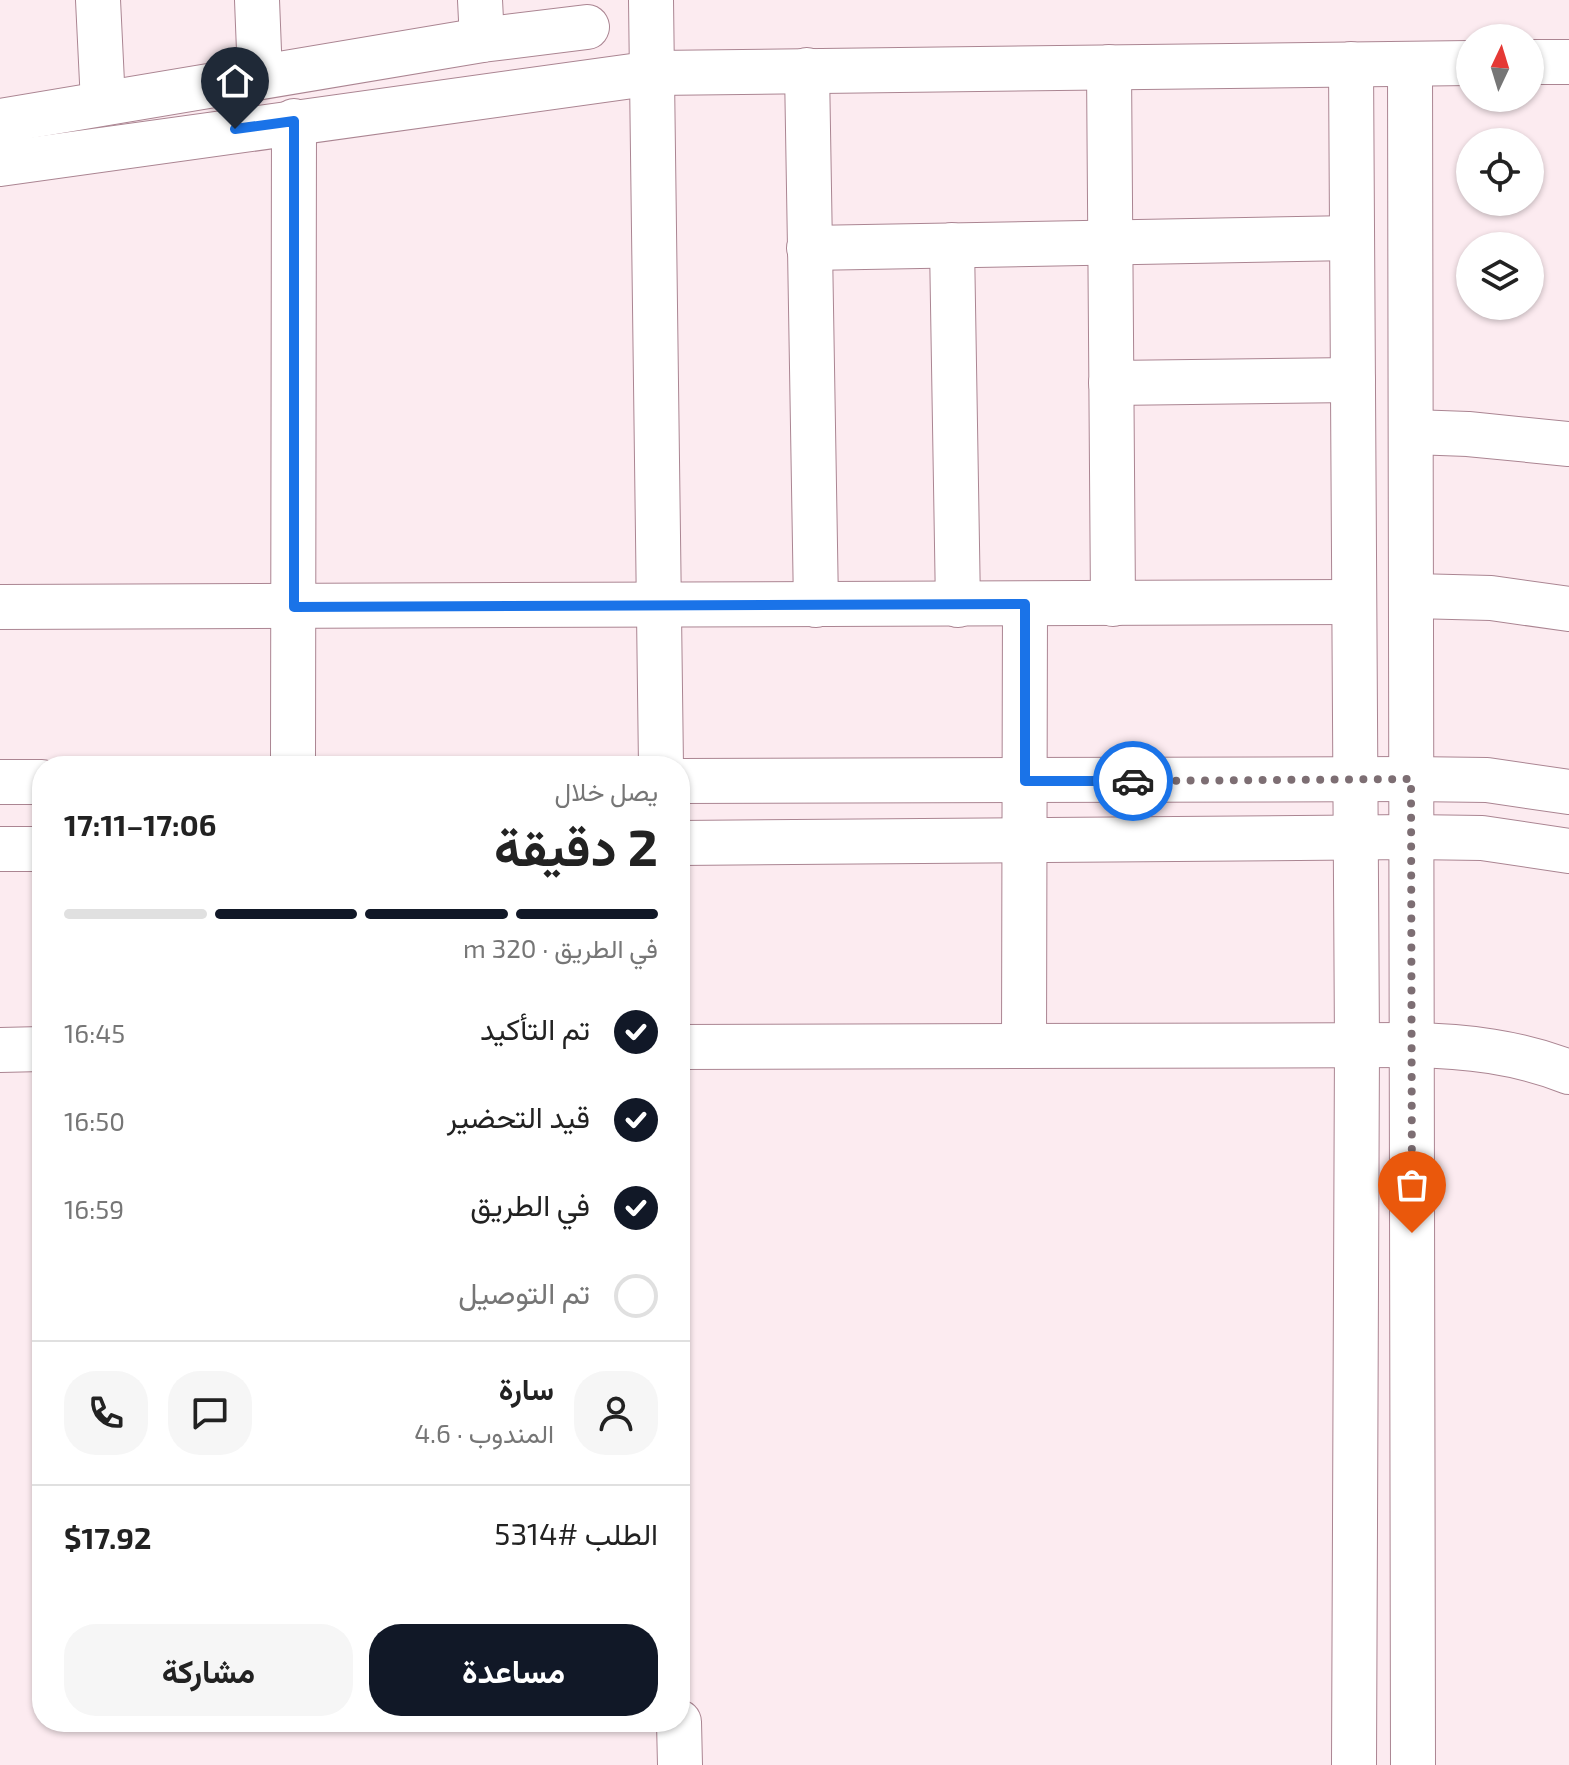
<!DOCTYPE html>
<html lang="ar">
<meta charset="utf-8">
<style>
body{margin:0;font-family:"Exo 2",Vazirmatn,sans-serif;background:#f6f6f6;color:#222;direction:rtl;height:100vh;display:flex;flex-direction:column;font-size:30px;white-space:nowrap}
*{box-sizing:border-box;margin:0}
p{font-size:26px;color:#767676}
.icon{flex:none;width:44px;height:44px;fill:none;stroke:currentColor;stroke-width:2;stroke-linecap:round;stroke-linejoin:round}
.map{position:relative;flex:1;overflow:hidden;direction:ltr}
.sheet{position:absolute;left:32px;top:756px;width:658px;height:976px;display:flex;flex-direction:column;background:#fff;border-radius:32px;box-shadow:0 2px 6px #0004;direction:rtl}
.sheet>*{flex:none}
.needle{width:52px;rotate:4deg}
.buttons{position:absolute;left:1456px;top:24px;display:grid;gap:16px}
.buttons a{display:grid;place-items:center;width:88px;height:88px;border-radius:50%;background:#fff;box-shadow:0 2px 6px #0004;font-size:40px}
.pin{position:absolute;display:grid;place-items:center;width:68px;height:68px;color:#fff;margin:-82px -34px;border-radius:50% 50% 50% 0;rotate:-45deg;box-shadow:0 0 8px #0007}
.pin .icon{rotate:45deg}
.courier{position:absolute;display:grid;place-items:center;width:80px;height:80px;margin:-40px;border:6px solid #1a73e8;border-radius:50%;background:#fff;color:#222;box-shadow:0 2px 10px #0007}
.headline em{font-style:normal;font-weight:700}
.headline div{display:flex;flex-direction:column-reverse}
.headline{display:flex;align-items:center;justify-content:space-between;height:136px;padding:0 32px}
h1{font-size:52px;font-weight:700;line-height:60px}
.bar{display:grid;grid-template-columns:repeat(4,1fr);gap:12px 8px;align-content:center;height:96px;padding:0 32px}
.bar i{height:10px;border-radius:6px;background:#e0e0e0}
.bar .current{background:#111827}
.bar p{grid-column:span 4}
.line{display:flex;align-items:center;gap:20px;padding:0 32px;border-top:2px solid #e0e0e0}
.line div{flex:1}
.round{display:grid;place-items:center;flex:none;width:84px;height:84px;border-radius:32px;background:#f6f6f6}
ol{padding:0 32px;list-style:none}
li{display:flex;align-items:center;gap:24px;height:88px}
li p{margin-inline-start:auto}
li .icon{padding:8px;border-radius:50%;background:#111827;color:#fff;stroke-width:4}
li:last-child{color:#767676}
li i{width:44px;height:44px;border:4px solid #e0e0e0;border-radius:50%}
.action{display:flex;gap:16px;margin-top:auto;padding:16px 32px}
.action a{flex:1;height:92px;border-radius:32px;background:#111827;color:#fff;font-size:32px;font-weight:700;line-height:92px;text-align:center}
.action a+a{background:#f6f6f6;color:#222}
.map>svg:first-child{display:block}
</style>
<div class="map">
<svg width="1569" height="1765" viewBox="0 0 1569 1765">
<rect width="100%" height="100%" fill="#fcebf0"/>
<g fill="none" stroke-linecap="round" stroke-linejoin="round">
<!-- minor casing -->
<g stroke="#ab8592" stroke-width="46">
<g id="minor">
<path d="M98,0L103,103"/>
<path d="M257,0L260,76"/>
<path d="M480,0L482,40"/>
<path d="M651,0L661,766"/>
<path d="M1530,62H1569"/>
<path d="M1351,64L1357,1045L1354,1765"/>
<path d="M1410,64L1413,1765"/>
<path d="M1109,67L1113,604"/>
<path d="M807,70L816,605"/>
<path d="M0,121L482,40L587,27"/>
<path d="M0,164L654,73L1470,63"/>
<path d="M952,245L958,605"/>
<path d="M809,248L1352,238"/>
<path d="M1111,383L1353,380"/>
<path d="M1413,432L1468,434L1569,444"/>
<path d="M1414,596L1491,598L1569,609"/>
<path d="M0,607L1354,602"/>
<path d="M293,766L294,121"/>
<path d="M680,781L1411,779L1487,780L1569,792"/>
<path d="M0,782H42"/>
<path d="M680,843L1411,837L1482,838L1569,851"/>
<path d="M0,849H42"/>
<path d="M1024,1046L1025,604"/>
<path d="M680,1047L1412,1045C1466,1046 1518,1052 1569,1072"/>
<path d="M0,1050L42,1049"/>
<path d="M679,1722L680,1765"/>
</g>
</g>
<!-- minor -->
<use href="#minor" stroke="#fff" stroke-width="44"/>
</g>
<g fill="none" stroke-linecap="round" stroke-linejoin="round">
<!-- done -->
<path stroke="#7d6e73" stroke-width="8" stroke-dasharray="0 14.4" d="M1133,781L1411,779L1412,1233"/>
<!-- route -->
<path stroke="#1a73e8" stroke-width="10" d="M235,129L294,121V607L1025,604V781H1133"/>
</g>
</svg>
<div class="buttons">
<a><svg class="needle" viewBox="-14 -14 28 28"><path d="M0-13l5 13h-10z" fill="#e53935"/><path d="M0 13l5-13h-10z" fill="#767676"/></svg></a>
<a><svg class="icon" aria-label="locate" viewBox="0 0 24 24"><circle cx="12" cy="12" r="6"/><path d="M12 2v4M12 18v4M2 12h4M18 12h4"/></svg></a>
<a><svg class="icon" aria-label="layers" viewBox="0 0 24 24"><path d="M12 4l9 5-9 5-9-5zM3 14l9 5 9-5"/></svg></a>
</div>
<div class="pin" style="left:1412px;top:1233px;background:#ea580c"><svg class="icon" aria-label="bag" viewBox="0 0 24 24"><path d="M5 8h14l-1 12H6zM9 8a3 3 0 0 1 6 0"/></svg></div>
<div class="pin" style="left:235px;top:129px;background:#1f2937"><svg class="icon" aria-label="home" viewBox="0 0 24 24"><path d="M3 11l9-7 9 7M6 9v11h12V9"/></svg></div>
<div class="courier" style="left:1133px;top:781px"><svg class="icon" aria-label="car" viewBox="0 0 24 24"><path d="M5 17H2v-5l4-1 3-4h7l3 4 3 1v5h-3M9 17h6M6 11h13"/><circle cx="7" cy="17" r="2"/><circle cx="17" cy="17" r="2"/></svg></div>
<section class="sheet">
<div class="headline"><div><h1>2 دقيقة</h1><p>يصل خلال</p></div><em>17:06–17:11</em></div>
<div class="bar"><i class="current"></i><i class="current"></i><i class="current"></i><i></i><p>في الطريق · 320 m</p></div>
<ol>
<li><svg class="icon" aria-label="check" viewBox="0 0 24 24"><path d="M5 12l5 5 9-10"/></svg>تم التأكيد<p>16:45</p></li>
<li><svg class="icon" aria-label="check" viewBox="0 0 24 24"><path d="M5 12l5 5 9-10"/></svg>قيد التحضير<p>16:50</p></li>
<li><svg class="icon" aria-label="check" viewBox="0 0 24 24"><path d="M5 12l5 5 9-10"/></svg>في الطريق<p>16:59</p></li>
<li><i></i>تم التوصيل</li>
</ol>
<div class="line" style="height:144px"><a class="round"><svg class="icon" aria-label="person" viewBox="0 0 24 24"><circle cx="12" cy="8" r="4"/><path d="M4 21q1-7 8-7t8 7"/></svg></a><div><b>سارة</b><p>المندوب · 4.6</p></div><a class="round"><svg class="icon" aria-label="chat" viewBox="0 0 24 24"><path d="M4 5h16v11H9l-5 4z"/></svg></a><a class="round"><svg class="icon" aria-label="phone" viewBox="0 0 24 24"><path d="M5 4h4l2 5-3 2q2 4 5 5l2-3 5 2v4C11 20 4 13 5 4z"/></svg></a></div>
<div class="line" style="height:104px"><div>الطلب #5314</div><b>$17.92</b></div>
<div class="action"><a>مساعدة</a><a>مشاركة</a></div>
</section>
</div>
